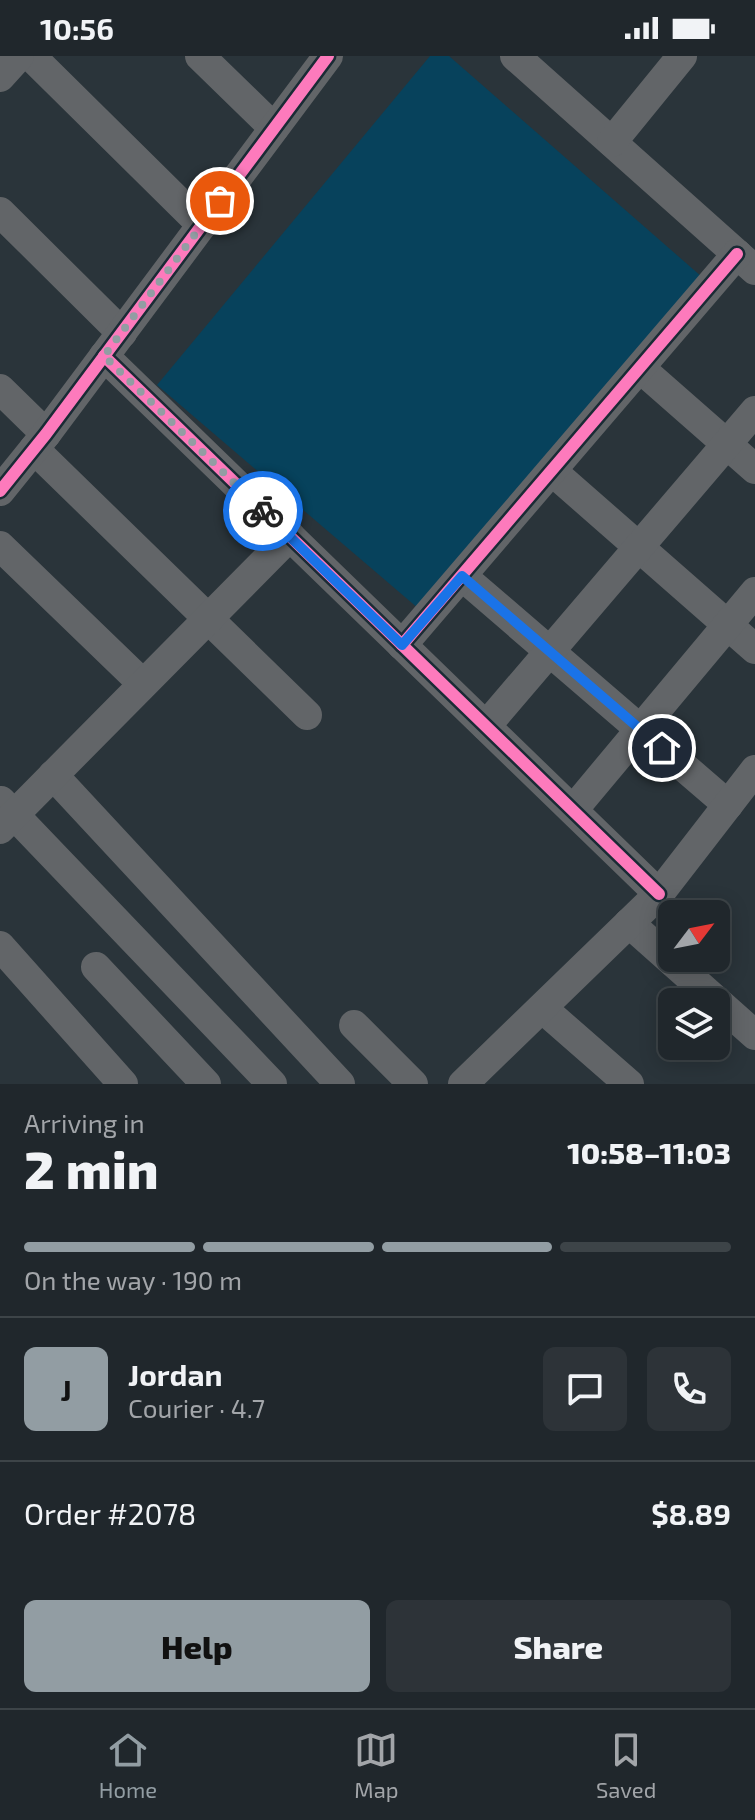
<!DOCTYPE html>
<meta charset="utf-8">
<style>
body{margin:0;font-family:"Exo 2",sans-serif;background:#2d3338;color:#f1f3f6;height:100vh;display:flex;flex-direction:column;font-size:30px;white-space:nowrap}
*{box-sizing:border-box;margin:0}
p{font-size:26px;color:#a2a5a9}
.icon{flex:none;width:44px;height:44px;fill:none;stroke:currentColor;stroke-width:2;stroke-linecap:round;stroke-linejoin:round}
.map{position:relative;height:1028px;overflow:hidden}
.panel{display:flex;flex-direction:column;background:#20272c;flex:1}
.panel>*{flex:none}
.needle{width:52px;rotate:58deg}
.tools{position:absolute;left:658px;top:844px;display:grid;gap:16px}
.tools a{display:grid;place-items:center;width:72px;height:72px;border-radius:12px;background:#20272c;box-shadow:0 4px 20px #0003,0 0 0 2px #3d4448;font-size:40px}
.pin{position:absolute;display:grid;place-items:center;width:68px;height:68px;color:#fff;margin:-34px;border:4px solid #fff;border-radius:50%;box-shadow:0 2px 8px #0007}
.courier{position:absolute;display:grid;place-items:center;width:80px;height:80px;margin:-40px;border:6px solid #1a73e8;border-radius:50%;background:#fff;color:#222;box-shadow:0 2px 10px #0007}
.summary em{font-style:normal;font-weight:800}
.summary div{display:flex;flex-direction:column-reverse}
.summary{display:flex;align-items:center;justify-content:space-between;height:136px;padding:0 24px}
h1{font-size:52px;font-weight:800;line-height:60px}
.bar{display:grid;grid-template-columns:repeat(4,1fr);gap:12px 8px;align-content:center;height:96px;padding:0 24px}
.bar i{height:10px;border-radius:6px;background:#3d4448}
.bar .current{background:#929da3}
.bar p{grid-column:span 4}
.line{display:flex;align-items:center;gap:20px;padding:0 24px;border-top:2px solid #3d4448}
.line div{flex:1}
.round{display:grid;place-items:center;flex:none;width:84px;height:84px;border-radius:12px;background:#2d3338}
.cta{display:flex;gap:16px;margin-top:auto;padding:16px 24px}
.cta a{flex:1;height:92px;border-radius:12px;background:#929da3;color:#111;font-size:32px;font-weight:800;line-height:92px;text-align:center}
.cta a+a{background:#2d3338;color:#f1f3f6}
.status{display:flex;justify-content:space-between;align-items:center;height:56px;padding:0 40px;background:#20272c;direction:ltr}
.status svg{height:22px;fill:currentColor}
.tab-bar{display:flex;justify-content:space-around;align-items:center;height:112px;border-top:2px solid #3d4448;background:#20272c;font-size:22px;color:#a2a5a9}
.tab-bar a{display:grid;justify-items:center;gap:4px}
.tab-bar .current{color:#929da3}
.map>svg:first-child{display:block}
</style>
<div class="status"><b>10:56</b><svg viewBox="0 0 49 12"><path d="M0 12V9h3v3zM5 12V6h3v6zM10 12V3h3v9zM15 12V0h3v12zM26 1h20v11H26zM47 4h2v5h-2z"/></svg></div>
<div class="map">
<svg width="755" height="1028" viewBox="0 0 755 1028">
<rect width="100%" height="100%" fill="#2a343a"/>
<!-- green -->
<path fill="#07425c" d="M430,0H449L702,221L419,553L157,329Z"/>
<g fill="none" stroke-linecap="round" stroke-linejoin="round">
<!-- minor -->
<g stroke="#626568" stroke-width="30">
<path d="M31,0L202,169"/>
<path d="M200,0L274,72"/>
<path d="M515,0L755,214"/>
<path d="M0,21L19,0"/>
<path d="M612,86L682,0"/>
<path d="M0,156L122,277"/>
<path d="M104,300L659,838"/>
<path d="M640,312L755,413"/>
<path d="M0,333L46,378"/>
<path d="M34,393L307,659"/>
<path d="M552,415L755,593"/>
<path d="M0,435L46,378L328,0"/>
<path d="M0,490L143,628"/>
<path d="M462,520L728,749"/>
<path d="M402,589L737,198"/>
<path d="M486,670L755,355"/>
<path d="M53,719L340,1028"/>
<path d="M1,745L272,1028"/>
<path d="M573,754L755,536"/>
<path d="M0,773L290,480"/>
<path d="M629,867L755,979"/>
<path d="M0,890L123,1028"/>
<path d="M96,911L206,1028"/>
<path d="M542,952L629,1028"/>
<path d="M354,969L413,1028"/>
<path d="M463,1028L659,838L755,714"/>
</g>
<!-- cycleway casing -->
<g stroke="#1a2b35" stroke-width="17">
<g id="cycleway">
<path d="M104,300L659,838"/>
<path d="M0,435L46,378L328,0"/>
<path d="M402,589L737,198"/>
</g>
</g>
<!-- cycleway -->
<use href="#cycleway" stroke="#fd7abc" stroke-width="12"/>
</g>
<g fill="none" stroke-linecap="round" stroke-linejoin="round">
<!-- done -->
<path stroke="#929da3" stroke-width="8" stroke-dasharray="0 14.4" d="M220,145L104,300L263,455"/>
<!-- route -->
<path stroke="#1a73e8" stroke-width="10" d="M263,455L402,589L462,520L662,692"/>
</g>
</svg>
<div class="tools">
<a><svg class="needle" viewBox="-14 -14 28 28"><path d="M0-13l5 13h-10z" fill="#e53935"/><path d="M0 13l5-13h-10z" fill="#a2a5a9"/></svg></a>
<a><svg class="icon" aria-label="layers" viewBox="0 0 24 24"><path d="M12 4l9 5-9 5-9-5zM3 14l9 5 9-5"/></svg></a>
</div>
<div class="pin" style="left:220px;top:145px;background:#ea580c"><svg class="icon" aria-label="bag" viewBox="0 0 24 24"><path d="M5 8h14l-1 12H6zM9 8a3 3 0 0 1 6 0"/></svg></div>
<div class="pin" style="left:662px;top:692px;background:#1f2937"><svg class="icon" aria-label="home" viewBox="0 0 24 24"><path d="M3 11l9-7 9 7M6 9v11h12V9"/></svg></div>
<div class="courier" style="left:263px;top:455px"><svg class="icon" aria-label="bike" viewBox="0 0 24 24"><circle cx="6" cy="16" r="4"/><circle cx="18" cy="16" r="4"/><path d="M6 16l4-8h5l3 8M10 8l3 8H6M13 5h3"/></svg></div>
</div>
<section class="panel">
<div class="summary"><div><h1>2 min</h1><p>Arriving in</p></div><em>10:58–11:03</em></div>
<div class="bar"><i class="current"></i><i class="current"></i><i class="current"></i><i></i><p>On the way · 190 m</p></div>
<div class="line" style="height:144px"><b class="round" style="background:#929da3;color:#111">J</b><div><b>Jordan</b><p>Courier · 4.7</p></div><a class="round"><svg class="icon" aria-label="chat" viewBox="0 0 24 24"><path d="M4 5h16v11H9l-5 4z"/></svg></a><a class="round"><svg class="icon" aria-label="phone" viewBox="0 0 24 24"><path d="M5 4h4l2 5-3 2q2 4 5 5l2-3 5 2v4C11 20 4 13 5 4z"/></svg></a></div>
<div class="line" style="height:104px"><div>Order #2078</div><b>$8.89</b></div>
<div class="cta"><a>Help</a><a>Share</a></div>
</section>
<nav class="tab-bar">
<a class="current"><svg class="icon" aria-label="home" viewBox="0 0 24 24"><path d="M3 11l9-7 9 7M6 9v11h12V9"/></svg>Home</a>
<a><svg class="icon" aria-label="map" viewBox="0 0 24 24"><path d="M3 6l6-2 6 2 6-2v14l-6 2-6-2-6 2zM9 4v14M15 6v14"/></svg>Map</a>
<a><svg class="icon" aria-label="saved" viewBox="0 0 24 24"><path d="M7 4h10v16l-5-4-5 4z"/></svg>Saved</a>
</nav>
